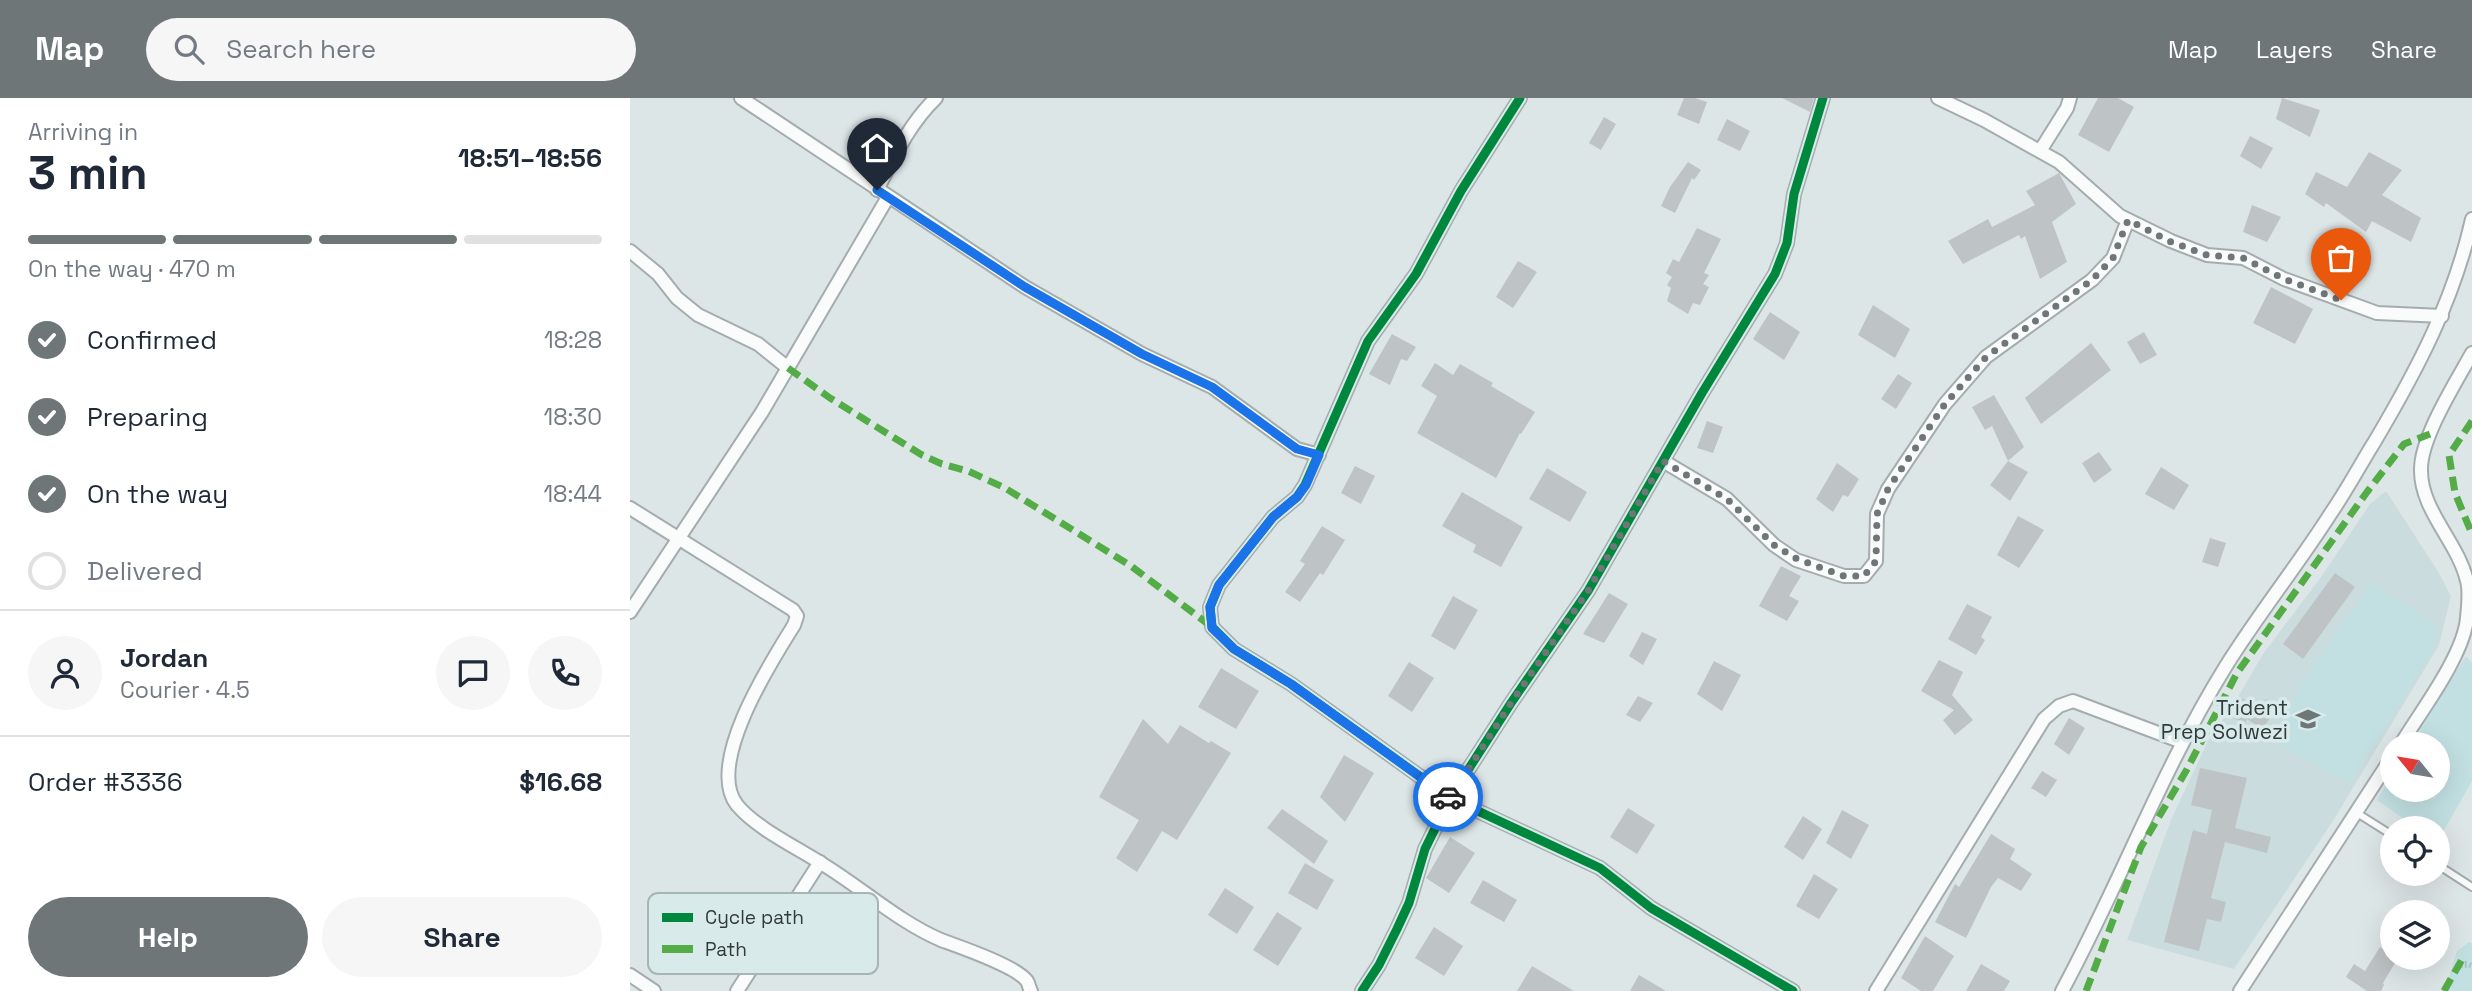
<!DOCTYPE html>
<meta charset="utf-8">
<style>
body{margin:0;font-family:"Space Grotesk",sans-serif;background:#f6f6f7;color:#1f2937;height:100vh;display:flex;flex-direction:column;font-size:26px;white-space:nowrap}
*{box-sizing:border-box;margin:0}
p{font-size:23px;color:#747a83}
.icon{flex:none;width:38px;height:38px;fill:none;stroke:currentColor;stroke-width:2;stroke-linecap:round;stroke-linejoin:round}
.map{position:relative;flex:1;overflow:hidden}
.drawer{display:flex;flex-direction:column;background:#fff;width:630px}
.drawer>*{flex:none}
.needle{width:46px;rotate:300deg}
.tools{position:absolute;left:1750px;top:634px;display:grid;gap:14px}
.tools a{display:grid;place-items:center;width:70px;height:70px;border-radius:50%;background:#fff;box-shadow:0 7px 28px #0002;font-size:35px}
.pin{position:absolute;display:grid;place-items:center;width:60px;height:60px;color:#fff;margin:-72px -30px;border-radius:50% 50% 50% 0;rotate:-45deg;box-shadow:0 0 7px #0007}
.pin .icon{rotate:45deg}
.courier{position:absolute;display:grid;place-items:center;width:70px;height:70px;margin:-35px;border:5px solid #1a73e8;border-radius:50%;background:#fff;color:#222;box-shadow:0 2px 9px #0007}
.overview em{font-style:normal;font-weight:600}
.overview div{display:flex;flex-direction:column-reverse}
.overview{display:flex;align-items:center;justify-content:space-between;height:119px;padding:0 28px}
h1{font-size:46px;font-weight:600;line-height:52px}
.bar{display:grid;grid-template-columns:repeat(4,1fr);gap:10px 7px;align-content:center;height:84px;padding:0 28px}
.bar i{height:9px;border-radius:5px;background:#e0e1e3}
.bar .on{background:#6e7677}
.bar p{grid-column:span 4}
.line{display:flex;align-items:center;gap:18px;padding:0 28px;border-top:2px solid #e0e1e3}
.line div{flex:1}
.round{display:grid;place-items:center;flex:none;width:74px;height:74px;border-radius:37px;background:#f6f6f7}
ol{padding:0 28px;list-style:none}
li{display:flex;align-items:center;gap:21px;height:77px}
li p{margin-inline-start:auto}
li .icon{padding:7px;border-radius:50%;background:#6e7677;color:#fff;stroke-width:4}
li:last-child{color:#747a83}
li i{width:38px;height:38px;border:4px solid #e0e1e3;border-radius:50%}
.button{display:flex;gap:14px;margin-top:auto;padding:14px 28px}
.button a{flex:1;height:80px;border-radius:42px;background:#6e7677;color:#fff;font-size:28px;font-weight:600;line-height:80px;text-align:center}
.button a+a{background:#f6f6f7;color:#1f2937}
header{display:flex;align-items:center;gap:42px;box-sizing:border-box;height:98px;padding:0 35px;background:#6e7677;color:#fff}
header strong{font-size:33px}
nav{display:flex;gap:38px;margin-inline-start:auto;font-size:24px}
.search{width:490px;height:63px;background:#f6f6f7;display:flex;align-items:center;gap:18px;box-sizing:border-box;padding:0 24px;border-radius:38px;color:#747a83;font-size:26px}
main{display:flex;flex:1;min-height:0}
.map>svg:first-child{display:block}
</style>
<header>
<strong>Map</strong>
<div class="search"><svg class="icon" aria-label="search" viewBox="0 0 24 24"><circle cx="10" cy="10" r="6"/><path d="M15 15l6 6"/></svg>Search here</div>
<nav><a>Map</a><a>Layers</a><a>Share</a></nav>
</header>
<main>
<section class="drawer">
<div class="overview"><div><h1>3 min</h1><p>Arriving in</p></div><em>18:51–18:56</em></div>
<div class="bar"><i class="on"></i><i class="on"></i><i class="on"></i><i></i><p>On the way · 470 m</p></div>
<ol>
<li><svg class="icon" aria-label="check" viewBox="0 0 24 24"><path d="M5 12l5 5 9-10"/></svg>Confirmed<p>18:28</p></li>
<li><svg class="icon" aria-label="check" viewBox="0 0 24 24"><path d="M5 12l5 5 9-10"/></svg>Preparing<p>18:30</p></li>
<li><svg class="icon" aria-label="check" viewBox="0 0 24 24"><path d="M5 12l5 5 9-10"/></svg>On the way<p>18:44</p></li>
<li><i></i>Delivered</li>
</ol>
<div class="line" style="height:126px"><a class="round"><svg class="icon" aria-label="person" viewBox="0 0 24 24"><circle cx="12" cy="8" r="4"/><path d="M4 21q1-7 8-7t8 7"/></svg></a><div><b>Jordan</b><p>Courier · 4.5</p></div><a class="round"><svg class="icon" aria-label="chat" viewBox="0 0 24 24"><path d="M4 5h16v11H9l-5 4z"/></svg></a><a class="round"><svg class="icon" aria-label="phone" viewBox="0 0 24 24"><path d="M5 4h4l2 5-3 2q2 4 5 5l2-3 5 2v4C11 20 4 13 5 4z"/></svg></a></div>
<div class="line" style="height:91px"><div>Order #3336</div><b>$16.68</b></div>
<div class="button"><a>Help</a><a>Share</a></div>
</section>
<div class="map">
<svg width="1842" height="893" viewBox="0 0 1842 893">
<defs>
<pattern id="grass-tufts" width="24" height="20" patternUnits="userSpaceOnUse" patternTransform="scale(1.75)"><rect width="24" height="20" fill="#c2e0e2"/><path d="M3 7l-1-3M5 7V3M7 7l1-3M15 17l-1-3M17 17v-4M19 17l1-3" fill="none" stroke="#a7c1c3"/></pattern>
</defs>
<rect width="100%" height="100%" fill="#dde6e7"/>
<!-- built -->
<path fill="#cadcde" d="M1756,393L1809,475L1821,498L1809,547L1703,723L1604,871L1497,842L1541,722L1578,643L1608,599L1633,556L1691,479L1740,406Z"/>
<!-- grass -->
<path fill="url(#grass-tufts)" d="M1839,844L1842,845V893H1815L1827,853Z"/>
<!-- pitch -->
<g fill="#c2e0e2">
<path d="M1742,484L1809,530L1802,553L1720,686L1639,641L1671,586Z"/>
<path d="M1836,558L1842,565V683L1808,743V730H1787L1747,702L1762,678V691H1808V646H1782Z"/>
</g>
<!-- building -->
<g fill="#bec4c5">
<path d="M1054,0H1065L1077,4L1069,26L1047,17Z"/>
<path d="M1152,0H1184L1180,14Z"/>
<path d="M1468,0H1488L1504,9L1479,54L1448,37Z"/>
<path d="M1652,0L1690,12L1680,39L1646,21Z"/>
<path d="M974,19L986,26L971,52L959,45Z"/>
<path d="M1097,21L1120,33L1110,53L1087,42Z"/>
<path d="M1620,38L1643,50L1631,71L1610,58Z"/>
<path d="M1739,54L1772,72L1752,97L1791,120L1781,144L1742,123L1736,134L1696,105L1694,109L1675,96L1686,74L1717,89Z"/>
<path d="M1058,64L1071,72L1064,82L1062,80L1045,115L1031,108L1040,89Z"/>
<path d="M1429,75L1446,106L1422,124L1437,164L1410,181L1395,138L1391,141L1389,137L1333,166L1318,143L1358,121L1362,129L1405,107L1396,93Z"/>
<path d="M1622,107L1651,119L1637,144L1613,134Z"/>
<path d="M1067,130L1091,141L1074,175L1079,177L1073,186L1079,189L1070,207L1063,205L1058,216L1037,203L1041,190L1037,187L1042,179L1036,175L1043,161L1049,164Z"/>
<path d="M888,163L907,174L883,210L866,199Z"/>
<path d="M1641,189L1683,211L1665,246L1623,225Z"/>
<path d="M1243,207L1280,231L1265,260L1228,237Z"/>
<path d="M1140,214L1170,234L1154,262L1123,241Z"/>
<path d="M1514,234L1527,257L1510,266L1497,244Z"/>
<path d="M762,236L786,249L777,263L771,261L760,287L739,276Z"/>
<path d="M1461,245L1481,272L1411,326L1395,300Z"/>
<path d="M805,265L823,277L830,266L863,285L861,288L905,314L891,336L890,335L866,380L787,335L807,298L791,288Z"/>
<path d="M1268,276L1282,285L1266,311L1251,301Z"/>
<path d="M1364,297L1394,349L1378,363L1362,328L1355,332L1342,309Z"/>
<path d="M1077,323L1093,329L1083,355L1067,350Z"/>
<path d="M1469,354L1482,372L1464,385L1452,365Z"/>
<path d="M1378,363L1398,374L1380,403L1360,387Z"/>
<path d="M1207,365L1229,381L1218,399L1213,397L1203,414L1186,401Z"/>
<path d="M725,368L745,378L731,406L711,395Z"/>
<path d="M1531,369L1559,387L1544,412L1515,396Z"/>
<path d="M917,370L957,394L940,424L899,401Z"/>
<path d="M832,394L893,429L871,469L843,454L846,447L812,428Z"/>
<path d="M1388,418L1414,432L1389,470L1367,457Z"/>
<path d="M692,428L715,442L693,477L690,475L670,504L655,494L675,466L670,463Z"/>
<path d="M1580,440L1596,445L1588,469L1572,464Z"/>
<path d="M1151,468L1171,478L1159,498L1169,503L1157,523L1129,508Z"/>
<path d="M1705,475L1725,489L1673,561L1653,546Z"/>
<path d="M979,495L998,506L974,545L953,536Z"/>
<path d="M823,498L848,512L825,552L801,538Z"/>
<path d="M1337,506L1362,519L1351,539L1355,542L1346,557L1318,541Z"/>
<path d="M1012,534L1027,541L1013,567L999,558Z"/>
<path d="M1309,562L1333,574L1322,597L1343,622L1325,637L1313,622L1324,612L1291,593Z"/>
<path d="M1084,563L1111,577L1092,613L1067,596Z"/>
<path d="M779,564L804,580L782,614L758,598Z"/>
<path d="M591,570L629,593L606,631L568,609Z"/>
<path d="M1008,598L1023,605L1010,624L996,617Z"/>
<path d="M1608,599L1631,609L1636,601L1647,608L1633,631L1617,621L1615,625L1600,619Z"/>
<path d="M1439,620L1455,630L1439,657L1424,646Z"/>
<path d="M513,621L538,646L550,627L579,645L581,643L601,655L547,742L532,733L507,774L486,760L509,722L469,699Z"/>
<path d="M714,657L744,675L715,724L690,699Z"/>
<path d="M1570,670L1617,680L1605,730L1641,739L1637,755L1595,744L1581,800L1596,804L1591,824L1577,821L1569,853L1534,844L1563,732L1577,736L1582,712L1561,707Z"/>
<path d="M1412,673L1427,682L1416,699L1401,690Z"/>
<path d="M998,710L1025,727L1007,756L980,739Z"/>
<path d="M652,711L698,743L684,766L637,730Z"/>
<path d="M1212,712L1239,727L1221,761L1196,745Z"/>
<path d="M1173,718L1192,731L1173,762L1154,749Z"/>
<path d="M1361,736L1385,751L1380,761L1402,776L1391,793L1368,780L1361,789L1336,840L1305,824L1325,786L1329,789Z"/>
<path d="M820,739L845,755L819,795L796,780Z"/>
<path d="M675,765L704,782L687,812L658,795Z"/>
<path d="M1184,776L1208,791L1189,821L1166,808Z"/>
<path d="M853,782L887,802L874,824L840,805Z"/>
<path d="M595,790L624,809L607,836L578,817Z"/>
<path d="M647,814L672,830L648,868L623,852Z"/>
<path d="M804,829L833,848L814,878L785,860Z"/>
<path d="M1295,838L1324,858L1303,893H1291L1271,880Z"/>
<path d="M1750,849L1762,857V859L1768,860L1753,885L1754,887L1751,893H1737L1716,879L1724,866L1735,873Z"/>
<path d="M1351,866L1380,883L1374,893H1336Z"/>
<path d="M902,868L944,893H887Z"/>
<path d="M1009,877L1036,893H1000Z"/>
</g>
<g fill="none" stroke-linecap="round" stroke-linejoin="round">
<!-- service casing -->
<g stroke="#a5acad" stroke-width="10">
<g id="service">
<path d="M1727,715L1762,737"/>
<path d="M1808,767L1842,789"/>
</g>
</g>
<!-- minor casing -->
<g stroke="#a5acad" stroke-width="16">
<g id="minor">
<path d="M111,0L395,189L512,256L582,289L667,351L689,357"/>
<path d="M890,0L831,93L786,176L738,243L675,387L667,399L643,419L589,487L580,509L582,529L604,551L661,586L820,700L970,770L1021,810L1163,893"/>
<path d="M1308,0L1354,22L1429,64L1490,118L1541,143L1577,157L1613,160L1654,181L1747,215L1812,218"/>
<path d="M1410,53L1437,10L1440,0"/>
<path d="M247,92C264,59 279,26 306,0"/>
<path d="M0,153L28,176L47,200L68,217L128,246L158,270"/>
<path d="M1033,363L1097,401L1144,447L1166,462L1214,478H1234L1246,463L1247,416L1258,391L1315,306L1356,259L1462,182L1483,160L1498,122"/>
<path d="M0,410L163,512L167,518L164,527C141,564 75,666 107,707C127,731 168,750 194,767C233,791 269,824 311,842C330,849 386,868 397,883C399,886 399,890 401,893"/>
<path d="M0,514L132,314L258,99"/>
<path d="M1771,646C1791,613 1834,557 1837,520C1838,509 1840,493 1837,483C1828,444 1790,412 1791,371C1791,339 1826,284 1842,255"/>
<path d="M0,877L24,893"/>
<path d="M107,893L190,764"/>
<path d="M732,893L749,867L767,831L779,805L795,751L820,700L881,605L958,493L1072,295L1145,176L1157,145L1164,96L1193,0"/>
<path d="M1246,893L1414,621L1429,608L1443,603L1552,644"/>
<path d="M1432,893C1490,786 1532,671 1596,568C1629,515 1668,467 1701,415C1717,392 1730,367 1745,343C1787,272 1824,202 1842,121"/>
<path d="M1610,893L1762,659"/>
</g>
</g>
<!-- service -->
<use href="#service" stroke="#fafbfb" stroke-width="6"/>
<!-- minor -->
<use href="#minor" stroke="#fafbfb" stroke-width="12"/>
<!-- quiet -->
<g stroke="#54ac46" stroke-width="7" stroke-dasharray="14 7" stroke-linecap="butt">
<path d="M158,270L200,300L292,357L312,366L338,373L375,390L501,468L582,529"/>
<path d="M1842,323L1819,357L1825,395L1842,436"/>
<path d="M1456,893L1511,749L1556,673L1607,575L1737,394L1774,346L1800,336"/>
<path d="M1814,893L1834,858"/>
</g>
<!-- cycleway casing -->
<g stroke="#d9eaeb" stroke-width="13">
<g id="cycleway">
<path d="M890,0L831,93L786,176L738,243L675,387L667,399L643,419L589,487L580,509L582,529L604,551L661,586L820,700L970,770L1021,810L1163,893"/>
<path d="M732,893L749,867L767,831L779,805L795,751L820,700L881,605L958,493L1072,295L1145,176L1157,145L1164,96L1193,0"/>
</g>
</g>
<!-- cycleway -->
<use href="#cycleway" stroke="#00873e" stroke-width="9"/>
</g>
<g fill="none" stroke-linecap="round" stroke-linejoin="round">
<!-- done -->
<path stroke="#6e7677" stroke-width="7" stroke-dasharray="0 12.6" d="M818,699L820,700L881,605L958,493L1033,363L1097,401L1144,447L1167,461L1214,478H1234L1246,463L1247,416L1258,391L1315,306L1356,259L1462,182L1483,160L1498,122L1541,144L1577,157L1613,160L1654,181L1711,202"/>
<!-- route -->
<path stroke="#1a73e8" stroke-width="9" d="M247,92L395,189L512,256L582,289L667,351L689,357L676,387L667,399L643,419L589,487L580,509L582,530L604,551L661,586L818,699"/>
</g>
<!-- icons -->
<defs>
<g id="school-bare" transform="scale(1.89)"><path d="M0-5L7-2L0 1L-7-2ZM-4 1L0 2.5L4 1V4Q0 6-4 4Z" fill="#6e7677" stroke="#d9eaeb" stroke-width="2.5" paint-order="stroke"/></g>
</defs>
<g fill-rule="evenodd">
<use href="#school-bare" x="1678" y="621"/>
</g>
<g text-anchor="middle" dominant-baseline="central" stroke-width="7" stroke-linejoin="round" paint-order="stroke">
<!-- poi labels -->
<g font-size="21" fill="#333a3a" stroke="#d9eaeb" text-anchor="end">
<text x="1658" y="609">Trident<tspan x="1658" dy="24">Prep Solwezi</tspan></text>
</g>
</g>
<!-- legend -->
<rect x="18" y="795" width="230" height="81" rx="10" fill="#d9eaeb" stroke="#a7b5b6" stroke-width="2"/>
<rect x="32" y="815" width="31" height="9" fill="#00873e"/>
<rect x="32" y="847" width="31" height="8" fill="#54ac46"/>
<g font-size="19" fill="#333a3a">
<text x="75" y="826">Cycle path</text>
<text x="75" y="858">Path</text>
</g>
</svg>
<div class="tools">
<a><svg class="needle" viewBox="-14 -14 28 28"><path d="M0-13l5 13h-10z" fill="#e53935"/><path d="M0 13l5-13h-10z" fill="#747a83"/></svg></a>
<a><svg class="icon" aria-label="locate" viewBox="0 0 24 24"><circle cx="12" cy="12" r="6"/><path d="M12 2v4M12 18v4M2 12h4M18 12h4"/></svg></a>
<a><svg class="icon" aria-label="layers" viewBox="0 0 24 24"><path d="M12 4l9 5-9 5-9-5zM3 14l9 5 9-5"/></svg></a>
</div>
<div class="pin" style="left:1711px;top:202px;background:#ea580c"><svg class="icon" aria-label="bag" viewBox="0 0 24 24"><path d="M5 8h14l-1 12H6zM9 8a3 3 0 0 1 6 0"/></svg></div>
<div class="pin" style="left:247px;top:92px;background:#1f2937"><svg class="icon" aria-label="home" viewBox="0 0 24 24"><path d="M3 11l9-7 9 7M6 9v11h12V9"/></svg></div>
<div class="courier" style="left:818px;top:699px"><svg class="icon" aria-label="car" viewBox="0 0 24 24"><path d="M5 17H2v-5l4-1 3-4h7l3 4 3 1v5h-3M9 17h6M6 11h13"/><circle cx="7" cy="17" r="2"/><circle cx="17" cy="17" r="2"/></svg></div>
</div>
</main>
